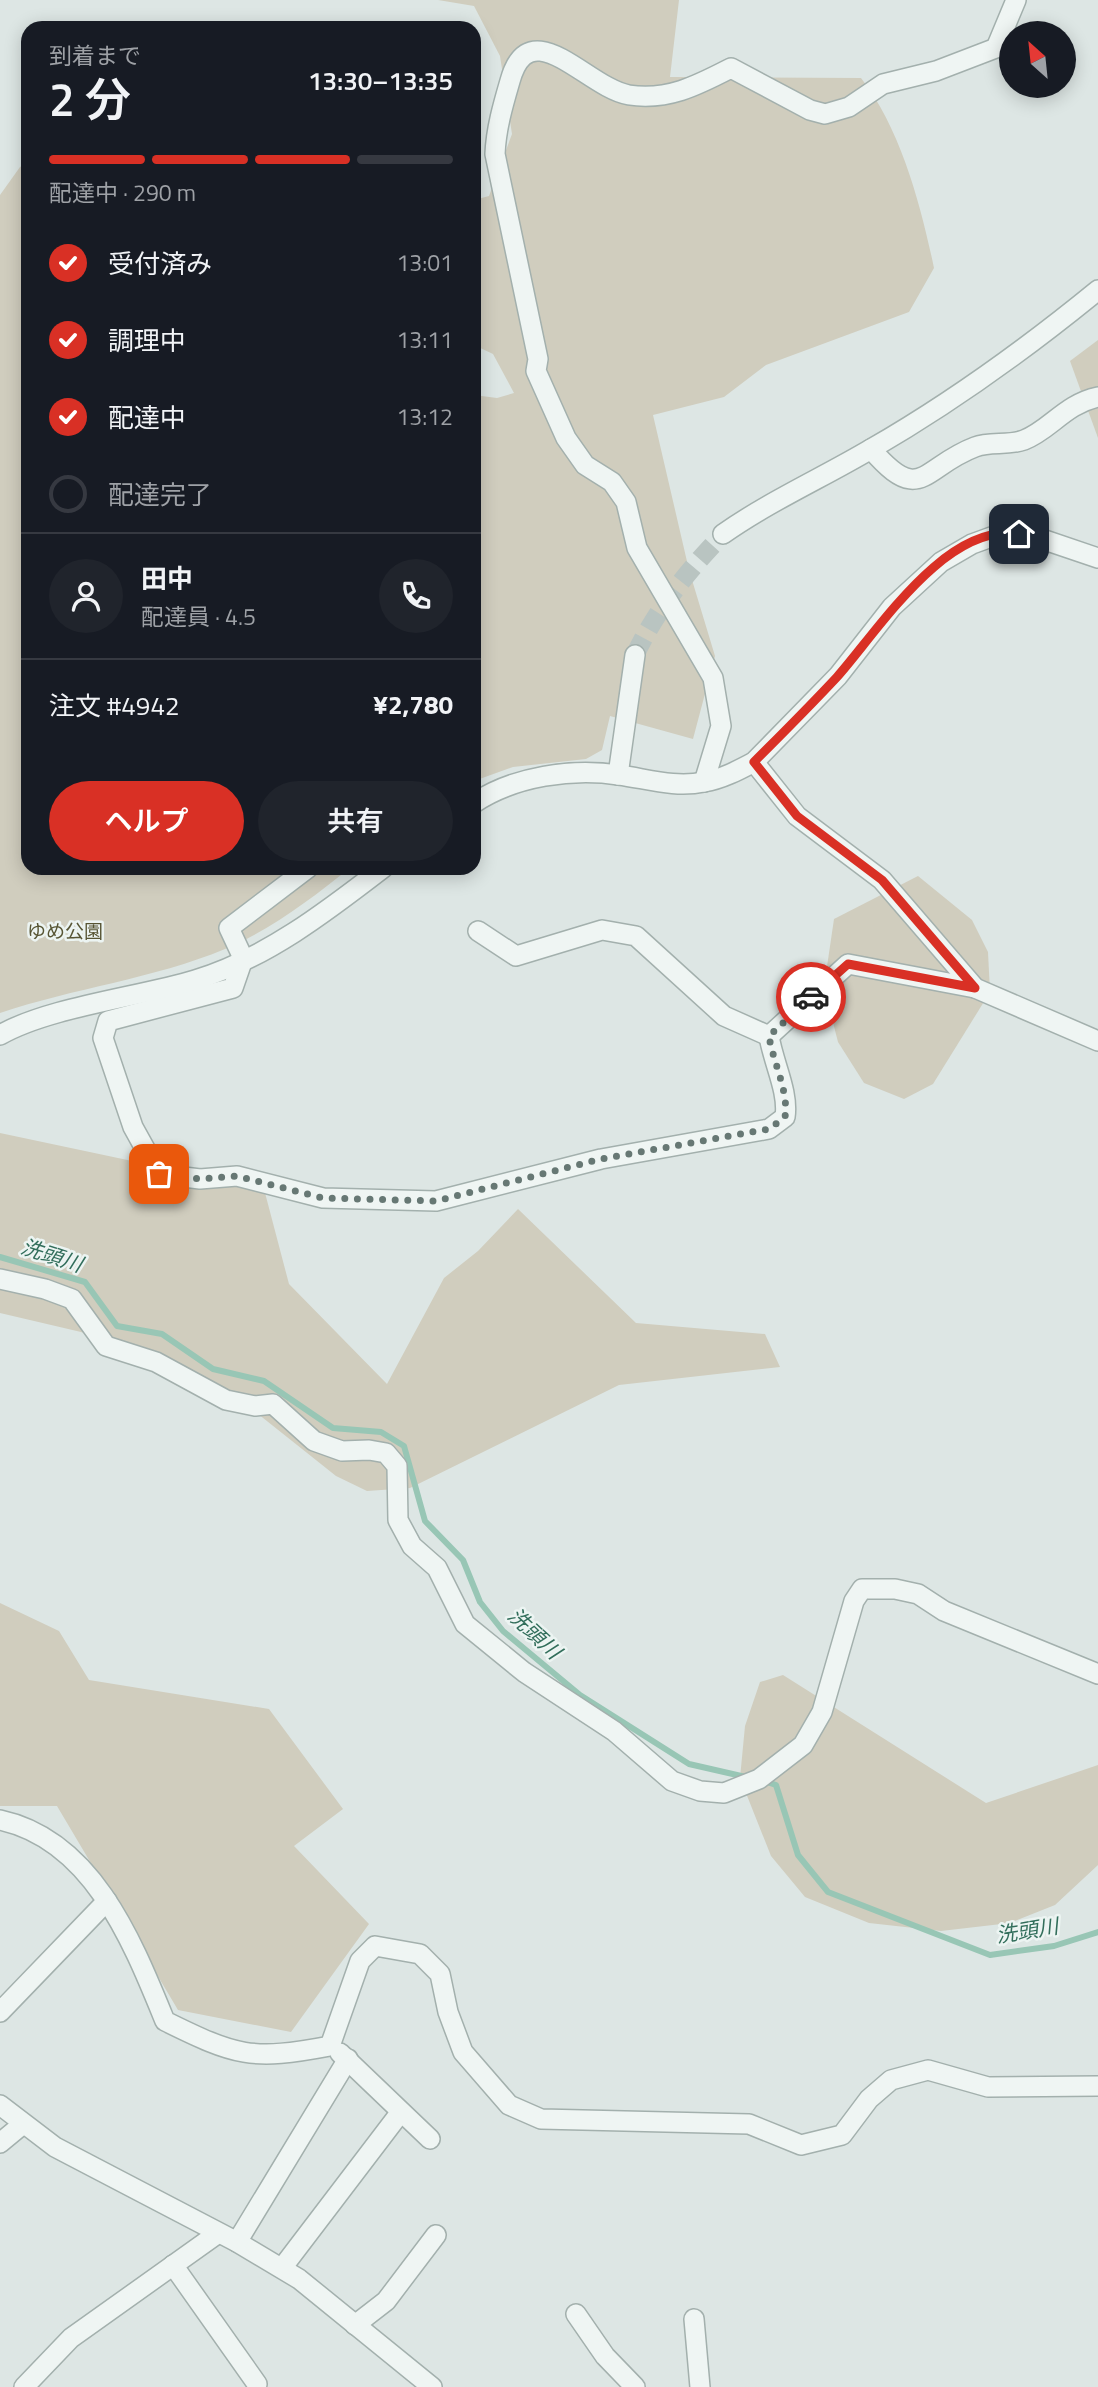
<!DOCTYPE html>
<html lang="ja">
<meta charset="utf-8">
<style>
body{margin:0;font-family:"Titillium Web","Noto Sans JP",sans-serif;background:#20242c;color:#f1f3f6;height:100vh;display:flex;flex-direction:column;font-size:26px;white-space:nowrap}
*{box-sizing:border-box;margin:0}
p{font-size:23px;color:#9ea1a6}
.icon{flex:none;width:38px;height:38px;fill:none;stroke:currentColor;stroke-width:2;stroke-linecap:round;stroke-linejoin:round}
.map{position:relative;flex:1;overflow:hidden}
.side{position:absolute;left:21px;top:21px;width:460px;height:854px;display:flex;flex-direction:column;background:#171b24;border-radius:21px;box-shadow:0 4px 18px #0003}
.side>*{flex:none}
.needle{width:46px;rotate:333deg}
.tools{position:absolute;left:999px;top:21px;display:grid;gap:14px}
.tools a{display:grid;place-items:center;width:77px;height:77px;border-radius:50%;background:#171b24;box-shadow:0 4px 18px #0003;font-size:35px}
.pin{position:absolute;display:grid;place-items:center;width:60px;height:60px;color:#fff;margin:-30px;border-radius:14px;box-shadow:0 4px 10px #0006}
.courier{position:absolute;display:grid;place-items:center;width:70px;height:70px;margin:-35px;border:5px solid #d93025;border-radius:50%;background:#fff;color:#222;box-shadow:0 2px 9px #0007}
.headline em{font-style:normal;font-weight:600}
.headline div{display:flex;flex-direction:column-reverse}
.headline{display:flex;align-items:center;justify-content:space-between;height:119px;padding:0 28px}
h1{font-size:46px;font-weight:600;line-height:52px}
.bar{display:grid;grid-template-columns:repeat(4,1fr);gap:10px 7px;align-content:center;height:84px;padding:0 28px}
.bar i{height:9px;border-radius:5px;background:#363941}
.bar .on{background:#d93025}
.bar p{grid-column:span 4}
.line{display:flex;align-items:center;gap:18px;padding:0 28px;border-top:2px solid #363941}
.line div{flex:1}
.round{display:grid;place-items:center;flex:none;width:74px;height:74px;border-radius:37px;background:#20242c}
ol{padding:0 28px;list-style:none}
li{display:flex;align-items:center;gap:21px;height:77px}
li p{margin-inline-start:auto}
li .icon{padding:7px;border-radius:50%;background:#d93025;color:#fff;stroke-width:4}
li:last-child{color:#9ea1a6}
li i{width:38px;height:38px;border:4px solid #363941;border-radius:50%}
.action{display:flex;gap:14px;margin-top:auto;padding:14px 28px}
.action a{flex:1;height:80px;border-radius:42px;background:#d93025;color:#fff;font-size:28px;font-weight:600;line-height:80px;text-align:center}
.action a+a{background:#20242c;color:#f1f3f6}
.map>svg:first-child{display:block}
</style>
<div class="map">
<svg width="1098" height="2387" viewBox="0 0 1098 2387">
<rect width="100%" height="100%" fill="#dde6e4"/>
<!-- green -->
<g fill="#d0cdbe">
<path d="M438,0H679L670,77L861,78C901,129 921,206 934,268L909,312L766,365L724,397L653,415L689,570L715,656L693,739L610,716L602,750L586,759L513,767L474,781V395L497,398L514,393L493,354L474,345V200L489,196L512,134L500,56L474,6Z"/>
<path d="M28,162V868H350C312,898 271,930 225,949C153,979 74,988 0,1013V195L20,167Z"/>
<path d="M1098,340V438L1070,361Z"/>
<path d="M918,876L972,920L988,952L990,992L933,1084L904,1099L864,1083L838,1042L824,987L834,919Z"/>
<path d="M0,1133L264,1189L289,1284L387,1384L444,1278L478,1251L518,1209L636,1323L765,1334L780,1367L619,1385L410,1488L367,1491L336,1476L229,1391L162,1358L81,1332L0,1313Z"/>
<path d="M0,1603L59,1631L89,1680L269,1709L343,1809L294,1846L369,1924L291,2032L178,2010L57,1806H0Z"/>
<path d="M783,1675L986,1803L1098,1765V1865L1055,1905L1010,1923L941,1931L869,1923L805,1897L771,1856L740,1778L745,1726L760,1682Z"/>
</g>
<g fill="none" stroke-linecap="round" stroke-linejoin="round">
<!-- stream -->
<g stroke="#98c6b5" stroke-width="6">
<path d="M0,1257L85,1282L117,1326L162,1334L213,1369L264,1381L333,1428L381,1432L404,1446L425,1521L463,1560L480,1602L503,1631L580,1695L689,1764L750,1778"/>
<path d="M764,1781L776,1785L798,1855L828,1892L990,1955L1054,1946L1098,1932"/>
</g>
<!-- minor-tunnel -->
<path stroke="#b9c4c1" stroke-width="19" stroke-dasharray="19 10" stroke-linecap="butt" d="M635,655C658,607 687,572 723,534"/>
<!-- minor casing -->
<g stroke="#a3b0ad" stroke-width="22">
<g id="minor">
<path d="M871,449C921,507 922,467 975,447C990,441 1008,446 1024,440C1050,430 1065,404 1098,397"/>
<path d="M723,534C770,501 822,478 871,449C951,403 1027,348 1098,290"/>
<path d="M754,762L797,816L882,880L975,988L1098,1041"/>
<path d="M618,775L635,655"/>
<path d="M704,782L721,726L713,678L637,548L626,502L612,482L585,465L566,438L536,371L538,359L495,154C496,129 503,105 510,81C530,9 587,88 629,95C668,101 698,85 731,68L810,110L825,114L849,107L883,84L936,71L996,48L1016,0"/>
<path d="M474,803C515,776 572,768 619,775C648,779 675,788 704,782C722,779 739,770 754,762L838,676L892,607L941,562L972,544L1005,532L1033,536L1098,558"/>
<path d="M478,931L516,956L602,930L636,936L724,1016L769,1036L848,964L975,988"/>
<path d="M244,960L229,928L308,868"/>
<path d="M242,962L233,988L108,1021L103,1038L133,1127L159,1174L200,1179L237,1176L323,1198L436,1201L601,1159L769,1129L785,1117C789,1092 773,1062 769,1036"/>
<path d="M0,1035C49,1007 139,997 195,980C265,959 326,912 383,868"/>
<path d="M0,1279L45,1289L72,1299L106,1346L156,1362L226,1400L255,1406L273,1404L314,1441L342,1451L369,1450L386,1453L397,1466L398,1520L412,1546L437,1568L465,1624L524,1672L614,1731L672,1781L700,1791L724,1793L759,1779L803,1745L822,1712L854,1601L862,1589H895L918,1594L944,1611L1098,1674"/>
<path d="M0,1820C93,1840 133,1943 165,2021C236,2056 251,2061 330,2046L360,1961L375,1946L420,1954L440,1974L448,2012L463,2052L509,2105L541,2119L749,2124L801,2145L842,2135L869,2099L891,2080L928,2070L988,2087L1098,2086"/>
<path d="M0,2012L107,1901"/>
<path d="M340,2053L430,2139"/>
<path d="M0,2105L55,2147L237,2242L299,2279L432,2387"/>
<path d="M0,2143L23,2124"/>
<path d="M237,2242L348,2059"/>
<path d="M173,2265L257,2384"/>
<path d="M282,2268L400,2113"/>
<path d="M576,2314L605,2356L635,2387"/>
<path d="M694,2319L700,2387"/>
<path d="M355,2325L386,2301L436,2235"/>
<path d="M24,2387L71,2338L217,2234"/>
</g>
</g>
<!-- minor -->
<use href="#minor" stroke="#eff5f3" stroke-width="19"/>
</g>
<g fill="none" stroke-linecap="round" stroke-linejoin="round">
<!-- done -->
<path stroke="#677874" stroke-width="7" stroke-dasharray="0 12.6" d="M159,1174L200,1179L237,1176L323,1198L436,1201L601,1159L769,1129L785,1117C789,1092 773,1062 769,1036L811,997"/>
<!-- route -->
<path stroke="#d93025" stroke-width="9" d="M811,997L848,964L975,988L882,880L797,816L754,762C782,734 810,706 837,677C878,631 946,522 1019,534"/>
</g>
<g text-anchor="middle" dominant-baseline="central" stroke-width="5" stroke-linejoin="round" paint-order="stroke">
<!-- park labels -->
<g font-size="19" fill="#575534" stroke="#ecf4f2">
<text x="65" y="930">ゆめ公園</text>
</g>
<!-- water labels -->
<g font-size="21" font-style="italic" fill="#326e5b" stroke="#ecf4f2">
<text transform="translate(52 1255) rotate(18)">洗頭川</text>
<text transform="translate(535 1633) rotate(43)">洗頭川</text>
<text transform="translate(1027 1930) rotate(-9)">洗頭川</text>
</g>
</g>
</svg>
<div class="tools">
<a><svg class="needle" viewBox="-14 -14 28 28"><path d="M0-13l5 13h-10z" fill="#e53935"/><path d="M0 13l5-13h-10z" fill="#9ea1a6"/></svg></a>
</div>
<div class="pin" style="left:159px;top:1174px;background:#ea580c"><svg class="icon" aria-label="bag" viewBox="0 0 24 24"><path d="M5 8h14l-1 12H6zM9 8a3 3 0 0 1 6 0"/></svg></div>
<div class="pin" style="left:1019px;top:534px;background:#1f2937"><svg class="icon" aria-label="home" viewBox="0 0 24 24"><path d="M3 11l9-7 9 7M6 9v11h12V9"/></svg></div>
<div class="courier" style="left:811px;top:997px"><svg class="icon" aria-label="car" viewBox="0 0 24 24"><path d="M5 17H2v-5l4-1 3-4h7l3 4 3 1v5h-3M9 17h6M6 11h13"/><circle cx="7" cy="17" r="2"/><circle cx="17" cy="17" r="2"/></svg></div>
<section class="side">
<div class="headline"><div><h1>2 分</h1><p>到着まで</p></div><em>13:30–13:35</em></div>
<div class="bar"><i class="on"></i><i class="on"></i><i class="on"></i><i></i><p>配達中 · 290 m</p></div>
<ol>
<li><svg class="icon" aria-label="check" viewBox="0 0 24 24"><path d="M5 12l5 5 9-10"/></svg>受付済み<p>13:01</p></li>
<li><svg class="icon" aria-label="check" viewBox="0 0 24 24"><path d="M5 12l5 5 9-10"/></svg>調理中<p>13:11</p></li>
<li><svg class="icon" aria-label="check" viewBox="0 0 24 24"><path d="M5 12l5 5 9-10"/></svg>配達中<p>13:12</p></li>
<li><i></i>配達完了</li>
</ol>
<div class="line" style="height:126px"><a class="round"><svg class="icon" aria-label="person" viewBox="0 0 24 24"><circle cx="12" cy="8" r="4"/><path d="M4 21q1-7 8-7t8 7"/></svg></a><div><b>田中</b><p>配達員 · 4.5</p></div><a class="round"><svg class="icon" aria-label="phone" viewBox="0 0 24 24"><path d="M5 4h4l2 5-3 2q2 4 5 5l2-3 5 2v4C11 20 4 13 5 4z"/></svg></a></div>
<div class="line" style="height:91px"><div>注文 #4942</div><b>¥2,780</b></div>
<div class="action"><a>ヘルプ</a><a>共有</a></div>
</section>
</div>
